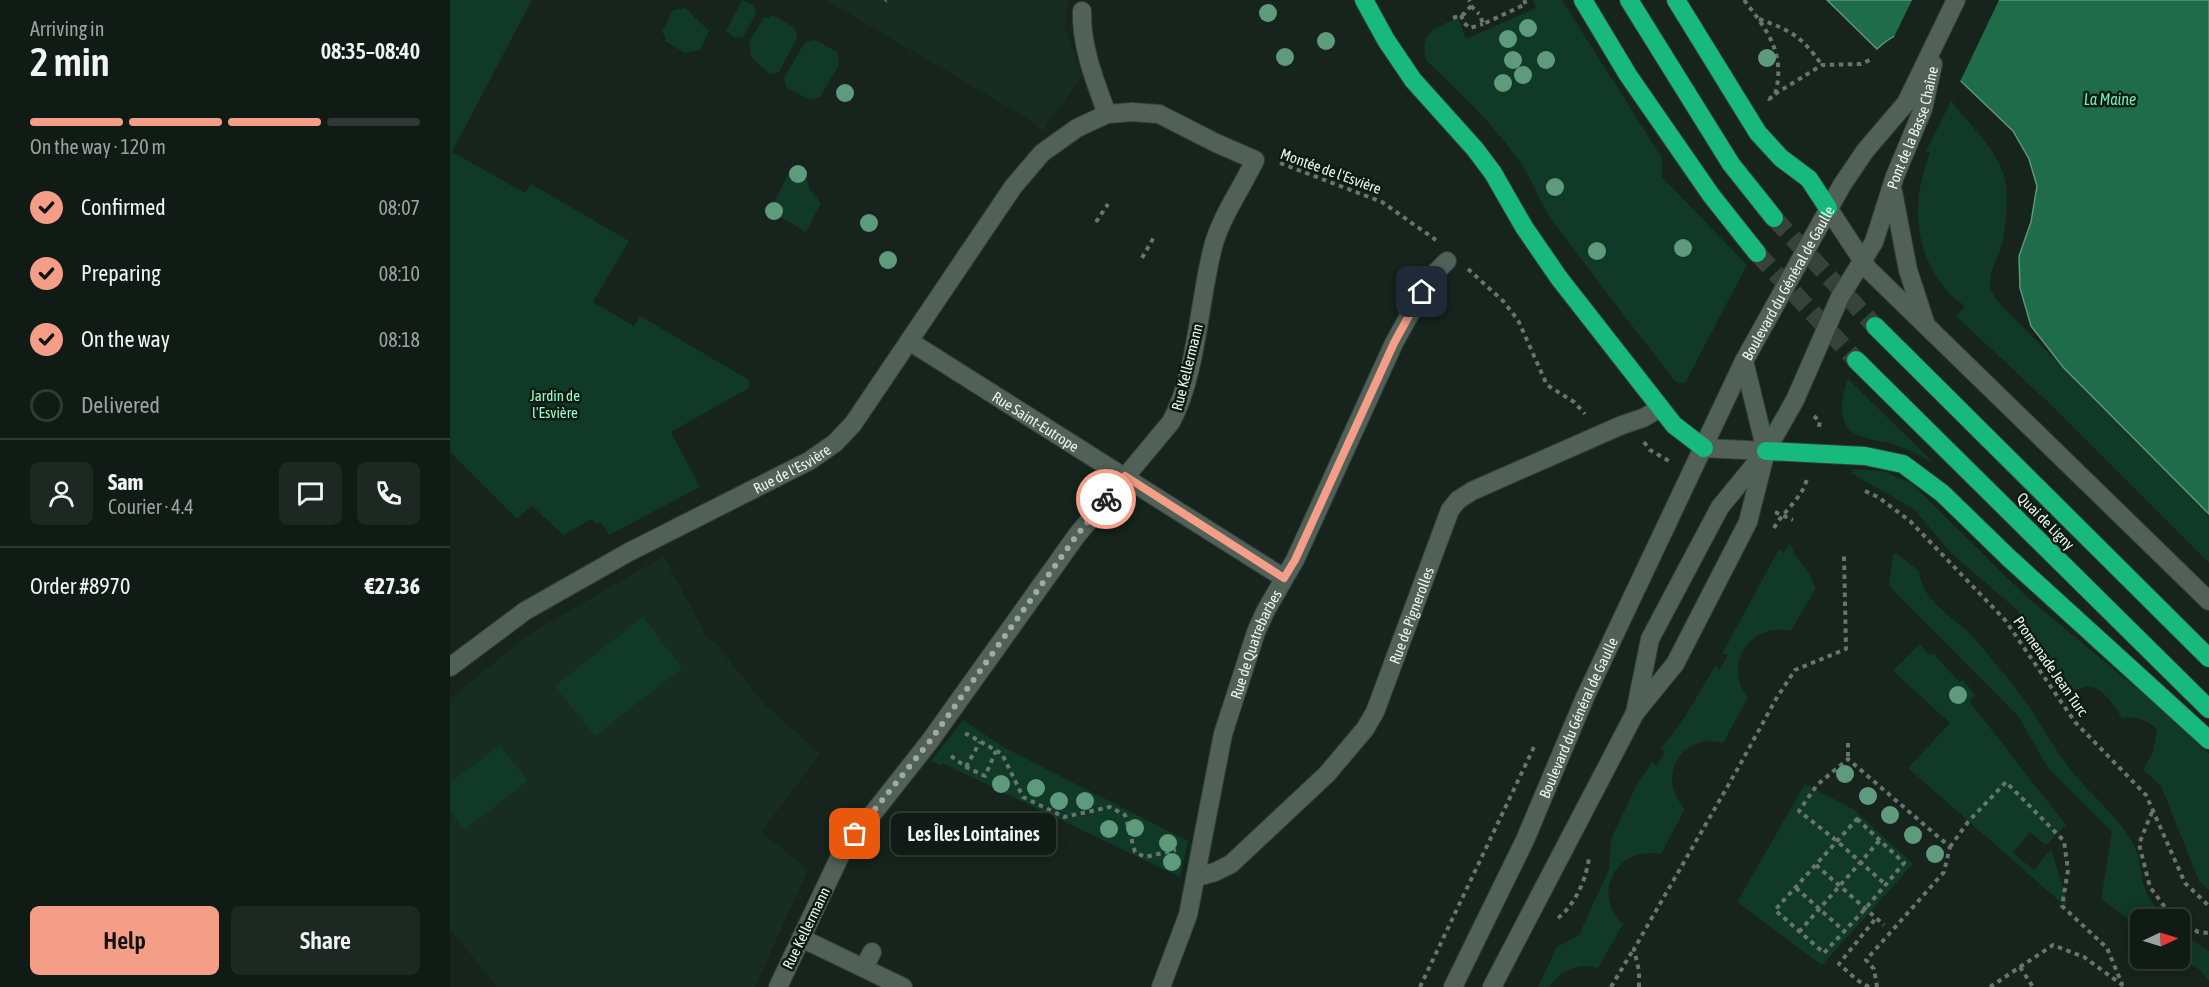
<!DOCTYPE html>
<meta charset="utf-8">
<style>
body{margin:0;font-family:"Asap Condensed",sans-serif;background:#1e2823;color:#f1f3f6;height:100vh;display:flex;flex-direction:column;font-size:22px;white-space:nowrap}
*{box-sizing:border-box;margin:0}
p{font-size:20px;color:#9ca1a1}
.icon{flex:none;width:33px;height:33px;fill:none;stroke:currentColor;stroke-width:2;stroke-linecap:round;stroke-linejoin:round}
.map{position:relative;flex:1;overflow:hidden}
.sheet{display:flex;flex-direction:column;background:#101b16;width:450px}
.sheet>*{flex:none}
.needle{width:39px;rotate:86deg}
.tools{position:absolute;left:1680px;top:909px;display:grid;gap:12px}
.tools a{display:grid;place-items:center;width:60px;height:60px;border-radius:9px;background:#101b16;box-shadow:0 3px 15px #0003,0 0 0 2px #303935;font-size:30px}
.pin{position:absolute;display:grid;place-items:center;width:51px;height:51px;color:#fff;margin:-26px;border-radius:12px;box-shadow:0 3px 9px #0006}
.courier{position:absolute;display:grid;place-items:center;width:60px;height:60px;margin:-30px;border:4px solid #f49e88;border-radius:50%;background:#fff;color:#222;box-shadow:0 2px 8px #0007}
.bubble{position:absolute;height:42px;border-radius:9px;background:#101b16;box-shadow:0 3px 15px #0003,0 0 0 2px #303935;font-size:20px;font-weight:600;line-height:42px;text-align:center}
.summary em{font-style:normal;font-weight:600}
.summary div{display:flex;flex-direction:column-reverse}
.summary{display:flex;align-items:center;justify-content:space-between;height:102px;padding:0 30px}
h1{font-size:39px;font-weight:600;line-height:45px}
.bar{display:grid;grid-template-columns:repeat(4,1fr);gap:9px 6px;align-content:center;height:72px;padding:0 30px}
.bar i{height:8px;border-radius:4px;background:#303935}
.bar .on{background:#f49e88}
.bar p{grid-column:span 4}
.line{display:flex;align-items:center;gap:15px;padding:0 30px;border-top:2px solid #303935}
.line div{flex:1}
.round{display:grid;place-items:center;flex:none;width:63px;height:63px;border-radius:9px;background:#1e2823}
ol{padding:0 30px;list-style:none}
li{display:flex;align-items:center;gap:18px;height:66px}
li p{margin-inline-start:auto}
li .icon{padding:6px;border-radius:50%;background:#f49e88;color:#111;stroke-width:4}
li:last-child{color:#9ca1a1}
li i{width:33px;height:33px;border:3px solid #303935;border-radius:50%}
.button{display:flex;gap:12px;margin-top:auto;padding:12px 30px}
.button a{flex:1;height:69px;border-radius:9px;background:#f49e88;color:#111;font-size:24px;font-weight:600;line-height:69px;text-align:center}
.button a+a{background:#1e2823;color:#f1f3f6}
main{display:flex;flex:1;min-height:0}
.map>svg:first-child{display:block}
</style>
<main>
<section class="sheet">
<div class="summary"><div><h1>2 min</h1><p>Arriving in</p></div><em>08:35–08:40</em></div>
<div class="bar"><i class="on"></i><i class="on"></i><i class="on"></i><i></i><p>On the way · 120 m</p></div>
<ol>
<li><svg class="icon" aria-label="check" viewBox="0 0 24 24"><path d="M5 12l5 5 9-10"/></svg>Confirmed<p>08:07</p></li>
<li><svg class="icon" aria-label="check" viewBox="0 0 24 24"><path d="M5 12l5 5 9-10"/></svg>Preparing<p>08:10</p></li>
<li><svg class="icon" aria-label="check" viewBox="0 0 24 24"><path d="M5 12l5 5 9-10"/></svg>On the way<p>08:18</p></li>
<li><i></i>Delivered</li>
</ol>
<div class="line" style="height:108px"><a class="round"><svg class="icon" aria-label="person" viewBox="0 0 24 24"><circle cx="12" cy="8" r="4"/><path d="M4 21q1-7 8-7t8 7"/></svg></a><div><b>Sam</b><p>Courier · 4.4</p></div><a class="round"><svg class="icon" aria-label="chat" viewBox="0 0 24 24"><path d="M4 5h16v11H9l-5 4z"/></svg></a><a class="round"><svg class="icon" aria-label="phone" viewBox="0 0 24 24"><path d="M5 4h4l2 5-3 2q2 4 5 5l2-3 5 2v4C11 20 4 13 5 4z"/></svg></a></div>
<div class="line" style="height:78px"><div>Order #8970</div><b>€27.36</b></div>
<div class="button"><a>Help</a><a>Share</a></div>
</section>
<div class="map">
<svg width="1759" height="987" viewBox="0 0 1759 987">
<rect width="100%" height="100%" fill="#16241d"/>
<!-- built -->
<g fill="#182d22">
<path d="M376,0H619L614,26L632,75L593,131L578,119Z"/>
<path d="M214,556L256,636L270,648L313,703L370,754L311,832L358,870L305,987H47L0,929V699L78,635Z"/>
</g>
<!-- green -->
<g fill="#103927">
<path d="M0,0H82L2,152L75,193L81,184L179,241L143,302L184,326L190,316L299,380V388L221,432L250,487L159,535L151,522L145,524L142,519L113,535L82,506L67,519L0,452Z"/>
<path d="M292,0L303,5L306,14L293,37L286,38L276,31Z"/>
<path d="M1083,0H1112L1212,158V177L1297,265L1235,383H1228L1224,380C1183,327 1142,274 1102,220C1091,204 1084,185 1074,168C1047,127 1010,93 976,60C968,32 987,27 1008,18L1016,39L1086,8Z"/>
<path d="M235,8L259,31L250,50L235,53L215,41L216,37L212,32L223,10Z"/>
<path d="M323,15L345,28L347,38L329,72L320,74L301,57L299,42L314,17L318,18Z"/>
<path d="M366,40L387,52L389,65L370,97L360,100L336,87L334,78L355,42Z"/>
<path d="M1501,101C1519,124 1545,147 1554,176C1559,191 1556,225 1553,241C1549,256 1537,273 1541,290C1542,294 1548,301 1551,305L1759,514V563L1600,404L1506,316L1515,306C1508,300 1504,299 1498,292C1463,252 1461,201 1480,153L1476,151Z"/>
<path d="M342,166L355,173L360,190L371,203L356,232L320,211Z"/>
<path d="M1398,379L1484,463C1471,456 1456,448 1442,444C1431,441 1420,440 1410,436C1385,426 1391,398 1398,379Z"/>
<path d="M1403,469L1433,471L1461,483L1578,598L1715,712L1759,754V890L1749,881L1711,786L1693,770L1703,752L1707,730C1697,719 1687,716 1672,718C1660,700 1645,673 1621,695L1567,610L1502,554L1464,509L1401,473Z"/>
<path d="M1340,543L1345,555L1357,570L1366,588L1341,631C1300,621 1272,666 1298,698L1273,743C1231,732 1205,777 1235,809L1211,854C1168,845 1140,893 1173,924L1148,968C1128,963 1111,969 1100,987H1088L1107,947L1129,935L1159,869L1161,839L1186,786L1203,761L1206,766L1216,751L1210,750L1234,718L1266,665L1270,670L1278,654H1272L1329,549L1333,553Z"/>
<path d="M1446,553L1469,571C1471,598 1498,614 1516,630C1530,643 1542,660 1555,675C1579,702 1595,735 1617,765C1637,792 1669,816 1684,845C1691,859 1690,875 1695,889C1698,900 1709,910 1715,919L1690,920V927L1651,899L1662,832L1598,768L1568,716L1439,586L1443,555Z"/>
<path d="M193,617L232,668L145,736L105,686Z"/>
<path d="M1469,644L1480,655L1483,653L1509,682L1513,680L1525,695L1519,701L1616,825L1596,845L1580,832L1563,853L1584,870L1601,849L1617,901L1615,906L1458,768L1500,723L1443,671Z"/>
<path d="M513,720L555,748L738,841L730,877L492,763L490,766L481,761Z"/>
<path d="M50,745L78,781L14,830L0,811V783Z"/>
<path d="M1355,784L1403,809L1463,864L1372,965L1287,902Z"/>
<path d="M1730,932L1759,951V981L1751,971L1730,956Z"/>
</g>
<!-- water -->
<path fill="#1f6c4b" stroke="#5c957c" stroke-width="1.5" d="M1377,0H1759V514L1613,367L1581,326L1570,288L1569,256L1581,222L1587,186L1579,159L1563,131L1467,39C1449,30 1440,37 1427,49Z"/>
<!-- pier -->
<path fill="#16241d" d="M1462,0H1549L1509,84L1465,42L1457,38L1443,39Z"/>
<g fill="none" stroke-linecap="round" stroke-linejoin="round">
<!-- highway-tunnel -->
<g stroke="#36433c" stroke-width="18" stroke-dasharray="18 9" stroke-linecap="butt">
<path d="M1324,218L1425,326"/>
<path d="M1307,253L1406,360"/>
</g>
<!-- lane casing -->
<g stroke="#35403a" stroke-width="20">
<path id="lane" d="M414,968L422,952"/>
</g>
<!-- street casing -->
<g stroke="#35403a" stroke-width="20">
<g id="street">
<path d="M632,11C631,47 645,81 657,114"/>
<path id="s1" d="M459,341L834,578"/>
<path id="s2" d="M0,667L75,611L179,552L359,461L385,443L403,424L563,187L592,153L627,128L657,114L682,112L709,114L766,143L805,160C792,188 771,216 763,247C749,300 747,374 721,422L627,535L480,741L391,854L328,987"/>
<path id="s3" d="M747,877L765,872L781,864L877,774L915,729L925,712L1000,510L1008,500L1022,491L1172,425L1193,418L1210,408"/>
<path d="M351,938L453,987"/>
<path id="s4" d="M711,987L738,915L773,734L806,632L816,610L845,560L944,343L980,278L997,261"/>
</g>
</g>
<!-- secondary casing -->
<g stroke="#35403a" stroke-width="20">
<g id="secondary">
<path d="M1443,192L1458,270L1475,322"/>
<path d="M1378,208L1418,269L1759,601"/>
<path d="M1254,448L1316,451"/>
<path id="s5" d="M1185,713L1200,639L1270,507L1316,451L1345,400L1390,297L1424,242L1445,176L1473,109L1483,64"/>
<path id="s6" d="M1003,987L1075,840L1136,695L1294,361L1392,185L1415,151L1456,103L1506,0"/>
<path d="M1042,987L1185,713L1225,664L1298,522L1316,451L1294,361"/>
</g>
</g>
<!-- highway casing -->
<g stroke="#35403a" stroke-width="20">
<g id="highway">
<path d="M914,0L936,40L963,80L1025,149L1043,173L1074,227L1109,278L1224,425L1254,448"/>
<path d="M1133,0L1178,75L1261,195L1307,253"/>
<path d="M1179,0L1281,164L1324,218"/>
<path d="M1226,0L1308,133L1331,158L1359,179L1378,208"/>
<path d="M1425,326L1759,658"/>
<path d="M1406,360L1759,709"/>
<path d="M1316,451L1415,456L1453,464L1492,493L1559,558L1759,740"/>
</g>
</g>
<!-- path -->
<g stroke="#68746e" stroke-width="4" stroke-dasharray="4.5 4.5" stroke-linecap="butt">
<path d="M1294,0C1318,31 1336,54 1325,95L1319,99L1317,96"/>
<path d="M435,1L436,0"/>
<path d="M1021,6L1029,14"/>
<path d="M1011,15L1014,23L1020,28L1033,24"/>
<path d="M1003,18L1014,14L1021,6L1019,0"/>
<path d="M1031,18L1033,24L1076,4L1074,0"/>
<path d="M1309,19C1342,31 1351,36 1372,65"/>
<path d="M1325,94L1372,65L1411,64L1422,59"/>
<path d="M830,163L932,202L986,240"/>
<path d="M646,222L658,204"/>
<path d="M692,258L704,237"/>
<path d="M1018,269L1053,301L1068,320L1097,385L1124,402L1135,414"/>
<path d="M1364,416L1370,422L1368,430"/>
<path d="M1194,442L1200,450L1221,462"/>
<path d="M1415,491L1428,497L1460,521L1555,620L1625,722L1696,795L1735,883L1759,906"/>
<path d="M1325,512L1343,520"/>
<path d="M1324,528C1334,510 1353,498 1357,478"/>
<path d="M516,736L517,734L552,754L573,797L614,817L660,807L675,815L685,852L695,857L726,850"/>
<path d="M1398,743V759"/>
<path d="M501,756L516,767L535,776L546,751"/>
<path d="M516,767L530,742"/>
<path d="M1702,812L1689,844L1700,887L1720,914L1728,920"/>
<path d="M1407,819L1454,863L1415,909L1374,953L1325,910Z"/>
<path d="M1500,847L1518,822L1556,782L1614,841L1618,870L1612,906L1657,948L1672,984"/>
<path d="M1366,865L1434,925"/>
<path d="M1346,888L1394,931"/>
<path d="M1108,918C1125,905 1137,878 1139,857"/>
<path d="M1730,920L1748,932L1759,933"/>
<path d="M1349,932L1430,840"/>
<path d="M1570,967L1583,987"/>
<path d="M970,987L1084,747"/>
<path d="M1161,987L1183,950"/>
<path d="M1189,987V971L1184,949L1287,770L1326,699L1345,670L1396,649L1394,556"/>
<path d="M1419,987L1407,980L1389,964L1426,918"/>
<path d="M1427,987L1424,969L1416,960L1494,872L1500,847L1398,759L1367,785L1349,811L1387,841L1435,884"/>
<path d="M1540,987L1603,945L1634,957L1675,987"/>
</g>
<!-- lane -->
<use href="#lane" stroke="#516158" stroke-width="18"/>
<!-- street -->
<use href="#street" stroke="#516158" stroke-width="18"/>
<!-- secondary -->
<use href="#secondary" stroke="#516158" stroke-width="18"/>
<!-- highway -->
<use href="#highway" stroke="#17b97d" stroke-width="18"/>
</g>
<!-- trees -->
<g fill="#5e9a7c">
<circle cx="818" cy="13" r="9"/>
<circle cx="1078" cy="28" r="9"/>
<circle cx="1058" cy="39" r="9"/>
<circle cx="876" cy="41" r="9"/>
<circle cx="835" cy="57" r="9"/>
<circle cx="1317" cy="58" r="9"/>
<circle cx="1063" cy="60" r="9"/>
<circle cx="1096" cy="60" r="9"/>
<circle cx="1073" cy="75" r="9"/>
<circle cx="1053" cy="83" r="9"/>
<circle cx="395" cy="93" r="9"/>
<circle cx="348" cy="174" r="9"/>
<circle cx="1105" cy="187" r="9"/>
<circle cx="324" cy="211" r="9"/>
<circle cx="419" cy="223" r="9"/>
<circle cx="1233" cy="248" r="9"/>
<circle cx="1147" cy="251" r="9"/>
<circle cx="438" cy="260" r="9"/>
<circle cx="1508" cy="695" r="9"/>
<circle cx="1395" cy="774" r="9"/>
<circle cx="551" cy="784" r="9"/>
<circle cx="586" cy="788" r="9"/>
<circle cx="1418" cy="796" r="9"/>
<circle cx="609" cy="801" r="9"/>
<circle cx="635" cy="801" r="9"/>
<circle cx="1440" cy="815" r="9"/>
<circle cx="685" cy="828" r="9"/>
<circle cx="659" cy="829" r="9"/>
<circle cx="1463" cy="835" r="9"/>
<circle cx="718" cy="843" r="9"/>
<circle cx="1485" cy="854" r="9"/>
<circle cx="722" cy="862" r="9"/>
</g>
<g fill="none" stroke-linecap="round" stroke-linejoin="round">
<!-- done -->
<path stroke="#a0aba6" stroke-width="6" stroke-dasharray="0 10.8" d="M405,834L480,741L627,535L656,499"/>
<!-- route -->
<path stroke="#f49e88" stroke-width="8" d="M656,499L675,476L834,578L845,560L944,343L972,292"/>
</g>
<g text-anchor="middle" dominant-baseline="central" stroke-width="5" stroke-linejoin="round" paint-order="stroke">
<!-- street labels -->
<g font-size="15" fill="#ebf4ef" stroke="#0d1b14">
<text stroke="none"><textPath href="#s5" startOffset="654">Pont de la Basse Chaîne</textPath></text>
<text transform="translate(881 171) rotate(20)">Montée de l'Esvière</text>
<text stroke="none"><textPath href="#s6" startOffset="780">Boulevard du Général de Gaulle</textPath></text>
<text transform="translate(737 367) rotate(-76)">Rue Kellermann</text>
<text stroke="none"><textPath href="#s1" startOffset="150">Rue Saint-Eutrope</textPath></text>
<text stroke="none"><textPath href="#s2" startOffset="396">Rue de l'Esvière</textPath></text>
<text transform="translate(1596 521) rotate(45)">Quai de Ligny</text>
<text stroke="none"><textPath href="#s3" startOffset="350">Rue de Pignerolles</textPath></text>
<text stroke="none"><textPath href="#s4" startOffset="357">Rue de Quatrebarbes</textPath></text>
<text transform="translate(1601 666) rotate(55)">Promenade Jean Turc</text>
<text stroke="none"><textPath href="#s6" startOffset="297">Boulevard du Général de Gaulle</textPath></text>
<text transform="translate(356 928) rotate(-64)">Rue Kellermann</text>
</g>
<!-- park labels -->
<g font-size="15" fill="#99fbc9" stroke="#0d1b14">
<text x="105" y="395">Jardin de<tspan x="105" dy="17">l'Esvière</tspan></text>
</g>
<!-- water labels -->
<g font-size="16" font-style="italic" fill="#6ff2b5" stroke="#0d1b14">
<text x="1660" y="99">La Maine</text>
</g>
</g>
</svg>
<div class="tools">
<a><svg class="needle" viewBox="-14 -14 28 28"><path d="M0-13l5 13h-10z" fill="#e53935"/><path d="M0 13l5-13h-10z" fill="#9ca1a1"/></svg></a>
</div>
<div class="pin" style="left:405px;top:834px;background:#ea580c"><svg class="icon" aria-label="bag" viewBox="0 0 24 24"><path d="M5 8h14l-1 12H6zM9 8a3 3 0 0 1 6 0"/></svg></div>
<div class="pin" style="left:972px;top:292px;background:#1f2937"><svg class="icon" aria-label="home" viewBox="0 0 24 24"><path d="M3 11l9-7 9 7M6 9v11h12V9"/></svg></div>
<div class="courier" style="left:656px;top:499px"><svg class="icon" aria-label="bike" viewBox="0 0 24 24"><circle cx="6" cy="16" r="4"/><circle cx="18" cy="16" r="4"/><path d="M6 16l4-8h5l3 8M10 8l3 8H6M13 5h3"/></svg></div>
<div class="bubble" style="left:441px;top:813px;width:165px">Les Îles Lointaines</div>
</div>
</main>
